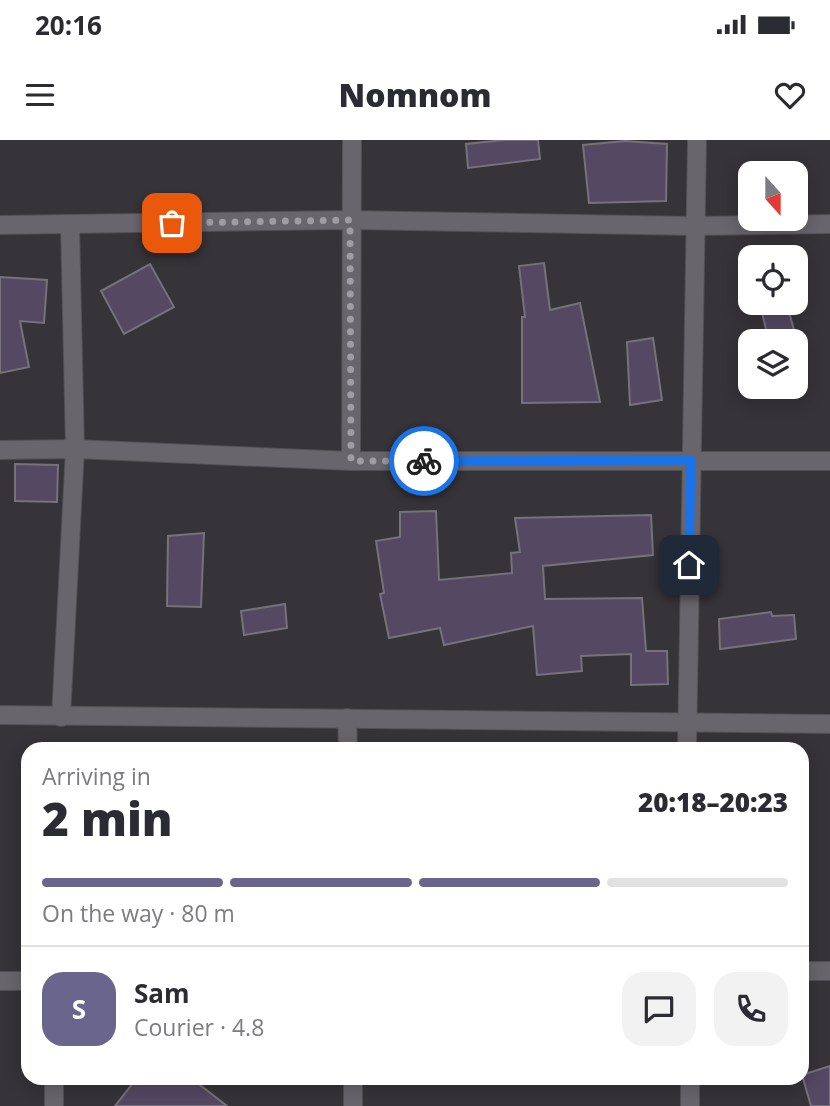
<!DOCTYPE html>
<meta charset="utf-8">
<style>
body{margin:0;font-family:"Open Sans",sans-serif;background:#f2f2f3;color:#2b2b33;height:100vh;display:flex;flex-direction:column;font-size:26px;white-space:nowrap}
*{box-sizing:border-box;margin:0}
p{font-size:23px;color:#7c7c81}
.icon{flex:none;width:38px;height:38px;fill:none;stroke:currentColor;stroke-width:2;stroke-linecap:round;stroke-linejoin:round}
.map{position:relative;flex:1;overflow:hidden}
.details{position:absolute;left:21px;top:602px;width:788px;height:343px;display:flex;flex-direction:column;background:#fff;border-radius:21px;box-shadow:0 4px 18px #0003}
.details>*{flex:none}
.needle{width:46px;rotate:159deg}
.buttons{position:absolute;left:738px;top:21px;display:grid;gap:14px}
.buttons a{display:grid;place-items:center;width:70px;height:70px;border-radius:14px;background:#fff;box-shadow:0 4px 18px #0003;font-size:35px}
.pin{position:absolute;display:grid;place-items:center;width:60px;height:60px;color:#fff;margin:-30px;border-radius:14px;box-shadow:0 4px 10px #0006}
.courier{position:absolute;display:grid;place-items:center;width:70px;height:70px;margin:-35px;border:5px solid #1a73e8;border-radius:50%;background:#fff;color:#222;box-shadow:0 2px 9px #0007}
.summary em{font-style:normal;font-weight:800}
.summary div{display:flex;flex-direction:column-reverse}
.summary{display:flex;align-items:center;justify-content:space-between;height:119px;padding:0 21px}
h1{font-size:46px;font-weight:800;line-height:52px}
.bar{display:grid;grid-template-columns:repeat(4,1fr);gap:10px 7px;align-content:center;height:84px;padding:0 21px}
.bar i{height:9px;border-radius:5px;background:#e1e1e2}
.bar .current{background:#6a658c}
.bar p{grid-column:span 4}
.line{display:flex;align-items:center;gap:18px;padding:0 21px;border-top:2px solid #e1e1e2}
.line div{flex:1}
.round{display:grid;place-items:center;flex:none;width:74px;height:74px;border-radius:21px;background:#f2f2f3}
.status{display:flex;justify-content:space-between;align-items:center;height:49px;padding:0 35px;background:#fff;direction:ltr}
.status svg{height:19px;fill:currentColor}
header{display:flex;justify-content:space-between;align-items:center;height:91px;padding:0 21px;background:#fff;font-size:32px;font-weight:800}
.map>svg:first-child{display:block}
</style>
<div class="status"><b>20:16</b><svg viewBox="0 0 49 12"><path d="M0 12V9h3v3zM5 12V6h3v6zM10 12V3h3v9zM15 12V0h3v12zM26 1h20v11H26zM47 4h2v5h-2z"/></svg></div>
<header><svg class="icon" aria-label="menu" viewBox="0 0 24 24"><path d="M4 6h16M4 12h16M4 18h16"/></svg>Nomnom<svg class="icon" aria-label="heart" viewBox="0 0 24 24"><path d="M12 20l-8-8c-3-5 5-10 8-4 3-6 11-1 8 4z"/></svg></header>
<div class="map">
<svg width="830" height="966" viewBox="0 0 830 966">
<rect width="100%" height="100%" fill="#363339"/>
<!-- building -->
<g fill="#544862" stroke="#757279" stroke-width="2">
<path d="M504,0H538L540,19L468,28L466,4Z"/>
<path d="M625,1L667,4L666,61L589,63L583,5Z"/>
<path d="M544,123L550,170L580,163L600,262L522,263V177H525L519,126Z"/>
<path d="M150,124L174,167L124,194L101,151Z"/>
<path d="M0,137L47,140L44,183L20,181L29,227L0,233Z"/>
<path d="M788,168L797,201H769L761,169Z"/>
<path d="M653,198L662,260L630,265L627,202Z"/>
<path d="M15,324L58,325L57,362L15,361Z"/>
<path d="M436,371L439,440L512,433L511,413L520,412L515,378L651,375L653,415L543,426L545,459L642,458L646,511H667L668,544L631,545V514L581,516L582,531L537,535L533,486L444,505L440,488L389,498L380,454L384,453L376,401L400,397V372Z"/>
<path d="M204,393L201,467L167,466L168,396Z"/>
<path d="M285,464L287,488L244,495L241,471Z"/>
<path d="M771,472L772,476L794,475L796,499L720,509L719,479Z"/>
<path d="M830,926V966H811L802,935Z"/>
<path d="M137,938H191L227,966H115Z"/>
</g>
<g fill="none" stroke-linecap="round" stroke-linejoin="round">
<!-- minor casing -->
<g stroke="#514f54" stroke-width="20">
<g id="minor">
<path d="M0,85L350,80L694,86L830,84"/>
<path d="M0,310L75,309L351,321H830"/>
<path d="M351,321L352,0"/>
<path d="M0,575L830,584"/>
<path d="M61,577L75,309L70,85"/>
<path d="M347,578L348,609"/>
<path d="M687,609L697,0"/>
<path d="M802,831H830"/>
<path d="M0,841H28"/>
<path d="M54,938V966"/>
<path d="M690,938V966"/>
<path d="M353,966V938"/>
</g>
</g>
<!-- minor -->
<use href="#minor" stroke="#68656c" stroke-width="18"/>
</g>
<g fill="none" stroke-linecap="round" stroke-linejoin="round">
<!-- done -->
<path stroke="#9f9da2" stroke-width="7" stroke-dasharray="0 12.6" d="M172,83L350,80L351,321H424"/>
<!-- route -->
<path stroke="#1a73e8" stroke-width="9" d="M424,321L691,320L689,425"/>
</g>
</svg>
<div class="buttons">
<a><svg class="needle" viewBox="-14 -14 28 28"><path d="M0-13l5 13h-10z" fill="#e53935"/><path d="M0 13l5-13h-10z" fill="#7c7c81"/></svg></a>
<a><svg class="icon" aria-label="locate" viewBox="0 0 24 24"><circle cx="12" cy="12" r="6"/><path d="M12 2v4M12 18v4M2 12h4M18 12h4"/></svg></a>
<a><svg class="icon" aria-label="layers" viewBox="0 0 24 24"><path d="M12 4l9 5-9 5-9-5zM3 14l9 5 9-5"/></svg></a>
</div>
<div class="pin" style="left:172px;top:83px;background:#ea580c"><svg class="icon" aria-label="bag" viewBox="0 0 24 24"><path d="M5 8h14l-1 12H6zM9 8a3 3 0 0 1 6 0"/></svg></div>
<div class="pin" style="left:689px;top:425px;background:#1f2937"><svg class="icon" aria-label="home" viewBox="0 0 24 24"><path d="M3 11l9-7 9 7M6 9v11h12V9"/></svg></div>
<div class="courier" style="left:424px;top:321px"><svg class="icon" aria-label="bike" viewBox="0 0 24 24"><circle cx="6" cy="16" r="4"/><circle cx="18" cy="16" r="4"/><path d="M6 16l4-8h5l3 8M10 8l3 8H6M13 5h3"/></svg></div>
<section class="details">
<div class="summary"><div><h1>2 min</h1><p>Arriving in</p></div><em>20:18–20:23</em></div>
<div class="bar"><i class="current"></i><i class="current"></i><i class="current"></i><i></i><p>On the way · 80 m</p></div>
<div class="line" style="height:126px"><b class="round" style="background:#6a658c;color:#fff">S</b><div><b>Sam</b><p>Courier · 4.8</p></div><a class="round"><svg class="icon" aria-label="chat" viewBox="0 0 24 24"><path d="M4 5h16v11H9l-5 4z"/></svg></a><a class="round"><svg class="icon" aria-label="phone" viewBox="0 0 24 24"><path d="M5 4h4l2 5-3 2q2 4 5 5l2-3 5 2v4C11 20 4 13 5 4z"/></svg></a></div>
</section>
</div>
